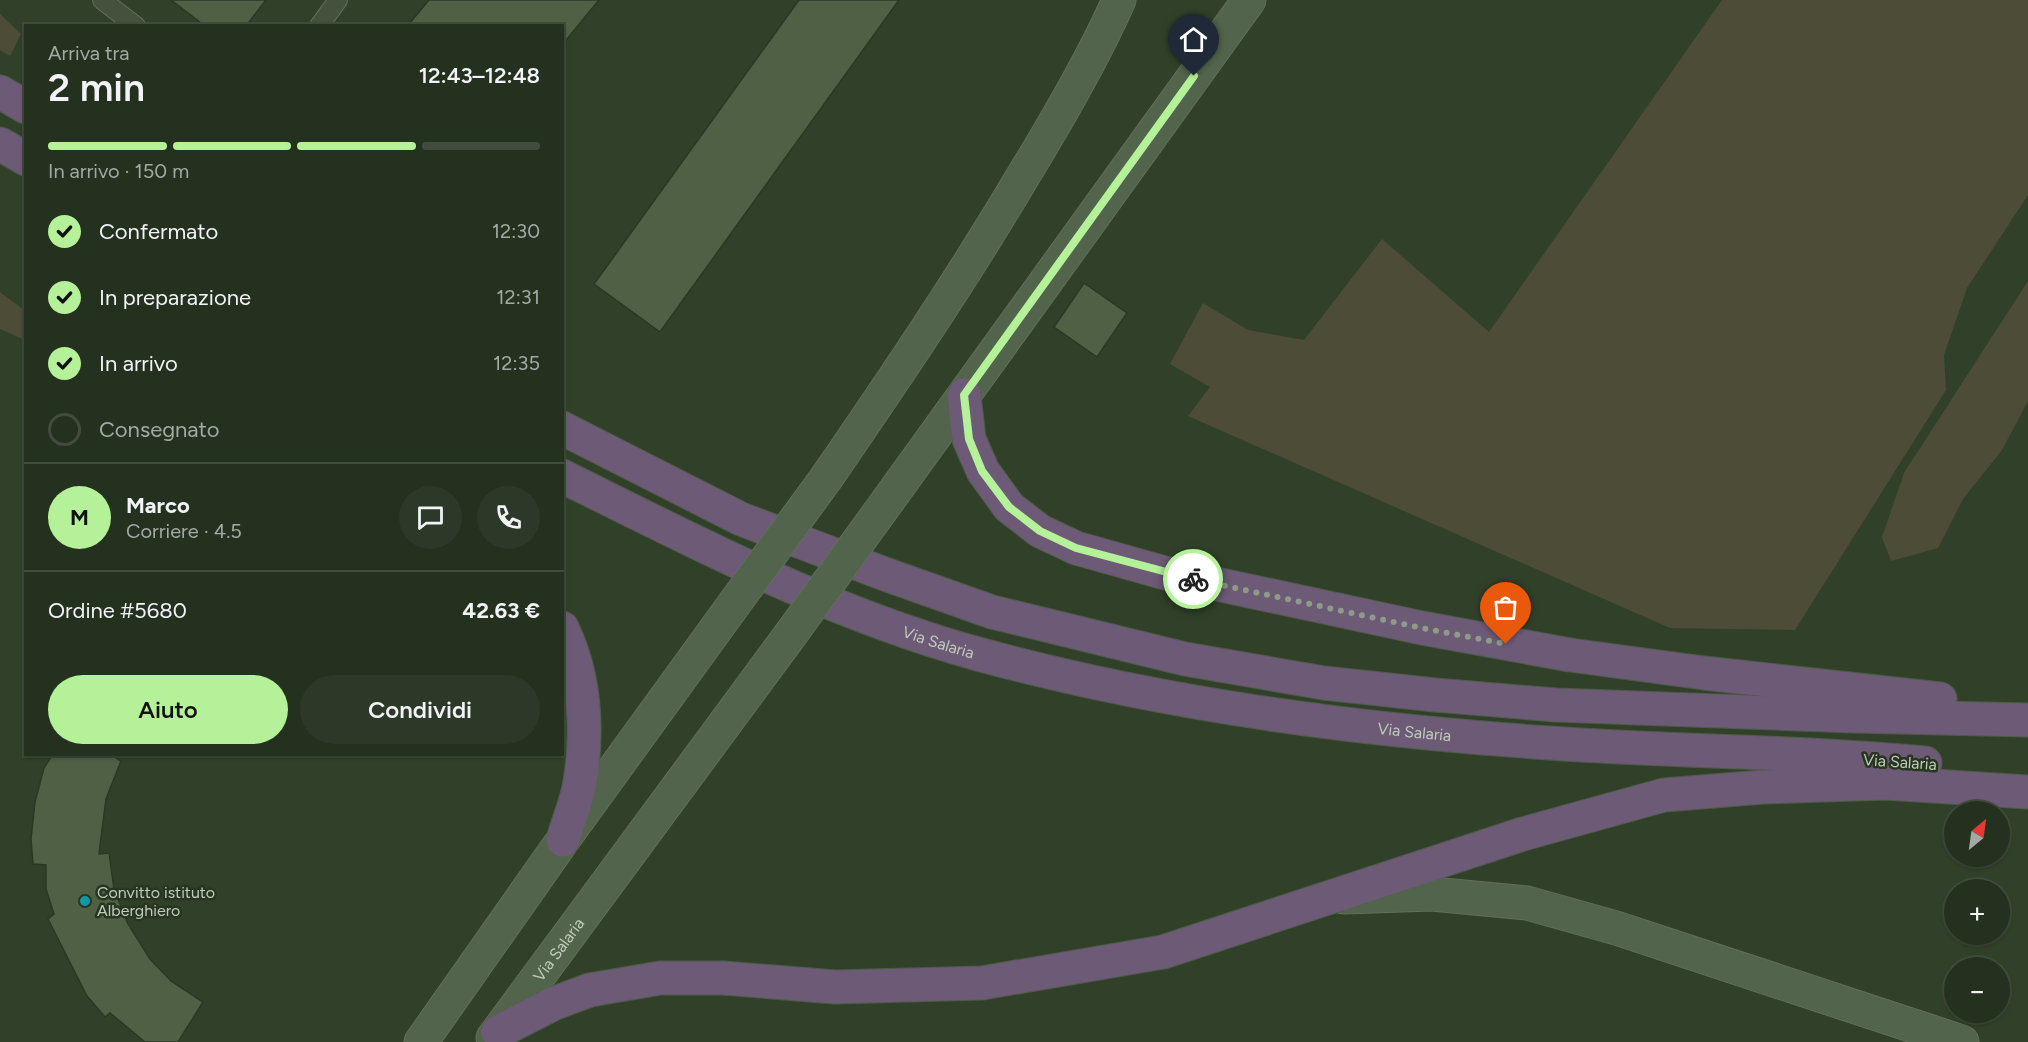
<!DOCTYPE html>
<html lang="it">
<meta charset="utf-8">
<style>
body{margin:0;font-family:Figtree,sans-serif;background:#2d3928;color:#f1f3f6;height:100vh;display:flex;flex-direction:column;font-size:22px;white-space:nowrap}
*{box-sizing:border-box;margin:0}
p{font-size:20px;color:#a3a9a4}
.icon{flex:none;width:33px;height:33px;fill:none;stroke:currentColor;stroke-width:2;stroke-linecap:round;stroke-linejoin:round}
.map{position:relative;flex:1;overflow:hidden}
.details{position:absolute;left:24px;top:24px;width:540px;height:732px;display:flex;flex-direction:column;background:#25311f;border-radius:0px;box-shadow:0 2px 4px #0004,0 0 0 2px #424c3d}
.details>*{flex:none}
.needle{width:39px;rotate:29deg}
.buttons{position:absolute;left:1944px;top:801px;display:grid;gap:12px}
.buttons a{display:grid;place-items:center;width:66px;height:66px;border-radius:50%;background:#25311f;box-shadow:0 2px 4px #0004,0 0 0 2px #424c3d;font-size:30px}
.pin{position:absolute;display:grid;place-items:center;width:51px;height:51px;color:#fff;margin:-62px -26px;border-radius:50% 50% 50% 0;rotate:-45deg;box-shadow:0 0 6px #0007}
.pin .icon{rotate:45deg}
.courier{position:absolute;display:grid;place-items:center;width:60px;height:60px;margin:-30px;border:4px solid #b4f198;border-radius:50%;background:#fff;color:#222;box-shadow:0 2px 8px #0007}
.overview em{font-style:normal;font-weight:600}
.overview div{display:flex;flex-direction:column-reverse}
.overview{display:flex;align-items:center;justify-content:space-between;height:102px;padding:0 24px}
h1{font-size:39px;font-weight:600;line-height:45px}
.bar{display:grid;grid-template-columns:repeat(4,1fr);gap:9px 6px;align-content:center;height:72px;padding:0 24px}
.bar i{height:8px;border-radius:4px;background:#424c3d}
.bar .active{background:#b4f198}
.bar p{grid-column:span 4}
.line{display:flex;align-items:center;gap:15px;padding:0 24px;border-top:2px solid #424c3d}
.line div{flex:1}
.round{display:grid;place-items:center;flex:none;width:63px;height:63px;border-radius:32px;background:#2d3928}
ol{padding:0 24px;list-style:none}
li{display:flex;align-items:center;gap:18px;height:66px}
li p{margin-inline-start:auto}
li .icon{padding:6px;border-radius:50%;background:#b4f198;color:#111;stroke-width:4}
li:last-child{color:#a3a9a4}
li i{width:33px;height:33px;border:3px solid #424c3d;border-radius:50%}
.action{display:flex;gap:12px;margin-top:auto;padding:12px 24px}
.action a{flex:1;height:69px;border-radius:36px;background:#b4f198;color:#111;font-size:24px;font-weight:600;line-height:69px;text-align:center}
.action a+a{background:#2d3928;color:#f1f3f6}
.map>svg:first-child{display:block}
</style>
<div class="map">
<svg width="2028" height="1042" viewBox="0 0 2028 1042">
<rect width="100%" height="100%" fill="#314129"/>
<!-- green -->
<g fill="#4d4c37">
<path d="M1722,0H2028V195L1967,288L1944,355L1946,390L1795,630L1670,628L1188,416L1210,387L1170,364L1203,303L1248,330L1304,340L1382,239L1489,332Z"/>
<path d="M0,14L21,34L10,56L0,50Z"/>
<path d="M2028,281V401L2002,450L1963,499L1938,548L1891,561L1882,537L1904,473Z"/>
<path d="M0,292L25,311V340L0,329Z"/>
</g>
<!-- building -->
<g fill="#4f6045" stroke="#2a3824" stroke-width="1.5">
<path d="M171,0H266L246,26H205Z"/>
<path d="M429,0H599L562,45V26H411L409,24Z"/>
<path d="M799,0H899L660,332L594,284Z"/>
<path d="M1084,283L1127,313L1097,357L1054,327Z"/>
<path d="M53,754H110L121,761L106,799L99,854L109,853L114,889L128,924L150,959L171,981L203,1002L178,1042H145L110,1013L105,1017L87,996L48,919L54,914L46,889V865L33,864L31,839L35,802L44,768Z"/>
</g>
<g fill="none" stroke-linecap="round" stroke-linejoin="round">
<!-- lane casing -->
<g stroke="#626e5b" stroke-width="20">
<g id="lane">
<path d="M102,0L136,26"/>
<path d="M319,26L338,0"/>
</g>
</g>
<!-- secondary casing -->
<g stroke="#626e5b" stroke-width="35">
<g id="secondary">
<path d="M827,477C895,378 962,279 1023,176C1058,119 1092,61 1119,0"/>
<path d="M879,513L1249,0"/>
<path d="M1344,897L1432,894L1527,903L1616,928L1962,1042"/>
<path id="s1" d="M493,1038L791,634"/>
<path d="M421,1042L563,840L734,604"/>
</g>
</g>
<!-- highway casing -->
<g stroke="#4e5b48" stroke-width="35">
<g id="highway">
<path d="M0,92L26,107"/>
<path d="M0,144L26,159"/>
<path d="M964,395L969,439L983,471L1009,507L1040,531L1076,548L1165,573L1422,628L1570,655L1704,673L1940,699"/>
<path d="M562,428L741,519L882,573L992,612L1185,659L1324,683L1435,695L1556,705L1854,716L2028,720"/>
<path id="s2" d="M562,476C697,543 832,614 978,654C1165,705 1357,730 1550,743C1675,752 1800,751 1925,763"/>
<path d="M562,628C586,677 588,730 580,782C577,802 568,821 563,840"/>
<path d="M498,1032L555,1003L590,990L660,978H723L835,987L982,983L1163,952L1523,834L1664,795L1763,787L1886,783L2028,792"/>
</g>
</g>
<!-- lane -->
<use href="#lane" stroke="#44513d" stroke-width="18"/>
<!-- secondary -->
<use href="#secondary" stroke="#52644b" stroke-width="33"/>
<!-- highway -->
<use href="#highway" stroke="#6d5a76" stroke-width="33"/>
<!-- secondary-bridge casing -->
<g stroke="#626e5b" stroke-width="35" stroke-linecap="butt">
<g id="secondary-bridge">
<path d="M734,604L827,477"/>
<path d="M791,634L879,513"/>
</g>
</g>
<!-- secondary-bridge -->
<use href="#secondary-bridge" stroke="#52644b" stroke-width="33"/>
</g>
<g fill="none" stroke-linecap="round" stroke-linejoin="round">
<!-- done -->
<path stroke="#8d9b87" stroke-width="6" stroke-dasharray="0 10.8" d="M1193,579L1422,628L1506,644"/>
<!-- route -->
<path stroke="#b4f198" stroke-width="8" d="M1193,579L1076,548L1040,531L1009,507L982,471L969,439L964,395L1194,76"/>
</g>
<!-- markers -->
<circle fill="#0f9aa8" stroke="#283621" stroke-width="2" cx="85" cy="901" r="6"/>
<g text-anchor="middle" dominant-baseline="central" stroke-width="5" stroke-linejoin="round" paint-order="stroke">
<!-- street labels -->
<g font-size="16" fill="#bfcbba" stroke="#283621">
<text stroke="none"><textPath href="#s2" startOffset="412">Via Salaria</textPath></text>
<text stroke="none"><textPath href="#s2" startOffset="897">Via Salaria</textPath></text>
<text transform="translate(1900 762) rotate(4)">Via Salaria</text>
<text stroke="none"><textPath href="#s1" startOffset="110">Via Salaria</textPath></text>
</g>
<!-- poi labels -->
<g font-size="16" fill="#bfcbba" stroke="#283621" text-anchor="start">
<text x="97" y="892">Convitto istituto<tspan x="97" dy="18">Alberghiero</tspan></text>
</g>
</g>
</svg>
<div class="buttons">
<a><svg class="needle" viewBox="-14 -14 28 28"><path d="M0-13l5 13h-10z" fill="#e53935"/><path d="M0 13l5-13h-10z" fill="#a3a9a4"/></svg></a>
<a>+</a>
<a>−</a>
</div>
<div class="pin" style="left:1506px;top:644px;background:#ea580c"><svg class="icon" aria-label="bag" viewBox="0 0 24 24"><path d="M5 8h14l-1 12H6zM9 8a3 3 0 0 1 6 0"/></svg></div>
<div class="pin" style="left:1194px;top:76px;background:#1f2937"><svg class="icon" aria-label="home" viewBox="0 0 24 24"><path d="M3 11l9-7 9 7M6 9v11h12V9"/></svg></div>
<div class="courier" style="left:1193px;top:579px"><svg class="icon" aria-label="bike" viewBox="0 0 24 24"><circle cx="6" cy="16" r="4"/><circle cx="18" cy="16" r="4"/><path d="M6 16l4-8h5l3 8M10 8l3 8H6M13 5h3"/></svg></div>
<section class="details">
<div class="overview"><div><h1>2 min</h1><p>Arriva tra</p></div><em>12:43–12:48</em></div>
<div class="bar"><i class="active"></i><i class="active"></i><i class="active"></i><i></i><p>In arrivo · 150 m</p></div>
<ol>
<li><svg class="icon" aria-label="check" viewBox="0 0 24 24"><path d="M5 12l5 5 9-10"/></svg>Confermato<p>12:30</p></li>
<li><svg class="icon" aria-label="check" viewBox="0 0 24 24"><path d="M5 12l5 5 9-10"/></svg>In preparazione<p>12:31</p></li>
<li><svg class="icon" aria-label="check" viewBox="0 0 24 24"><path d="M5 12l5 5 9-10"/></svg>In arrivo<p>12:35</p></li>
<li><i></i>Consegnato</li>
</ol>
<div class="line" style="height:108px"><b class="round" style="background:#b4f198;color:#111">M</b><div><b>Marco</b><p>Corriere · 4.5</p></div><a class="round"><svg class="icon" aria-label="chat" viewBox="0 0 24 24"><path d="M4 5h16v11H9l-5 4z"/></svg></a><a class="round"><svg class="icon" aria-label="phone" viewBox="0 0 24 24"><path d="M5 4h4l2 5-3 2q2 4 5 5l2-3 5 2v4C11 20 4 13 5 4z"/></svg></a></div>
<div class="line" style="height:78px"><div>Ordine #5680</div><b>42.63 €</b></div>
<div class="action"><a>Aiuto</a><a>Condividi</a></div>
</section>
</div>
